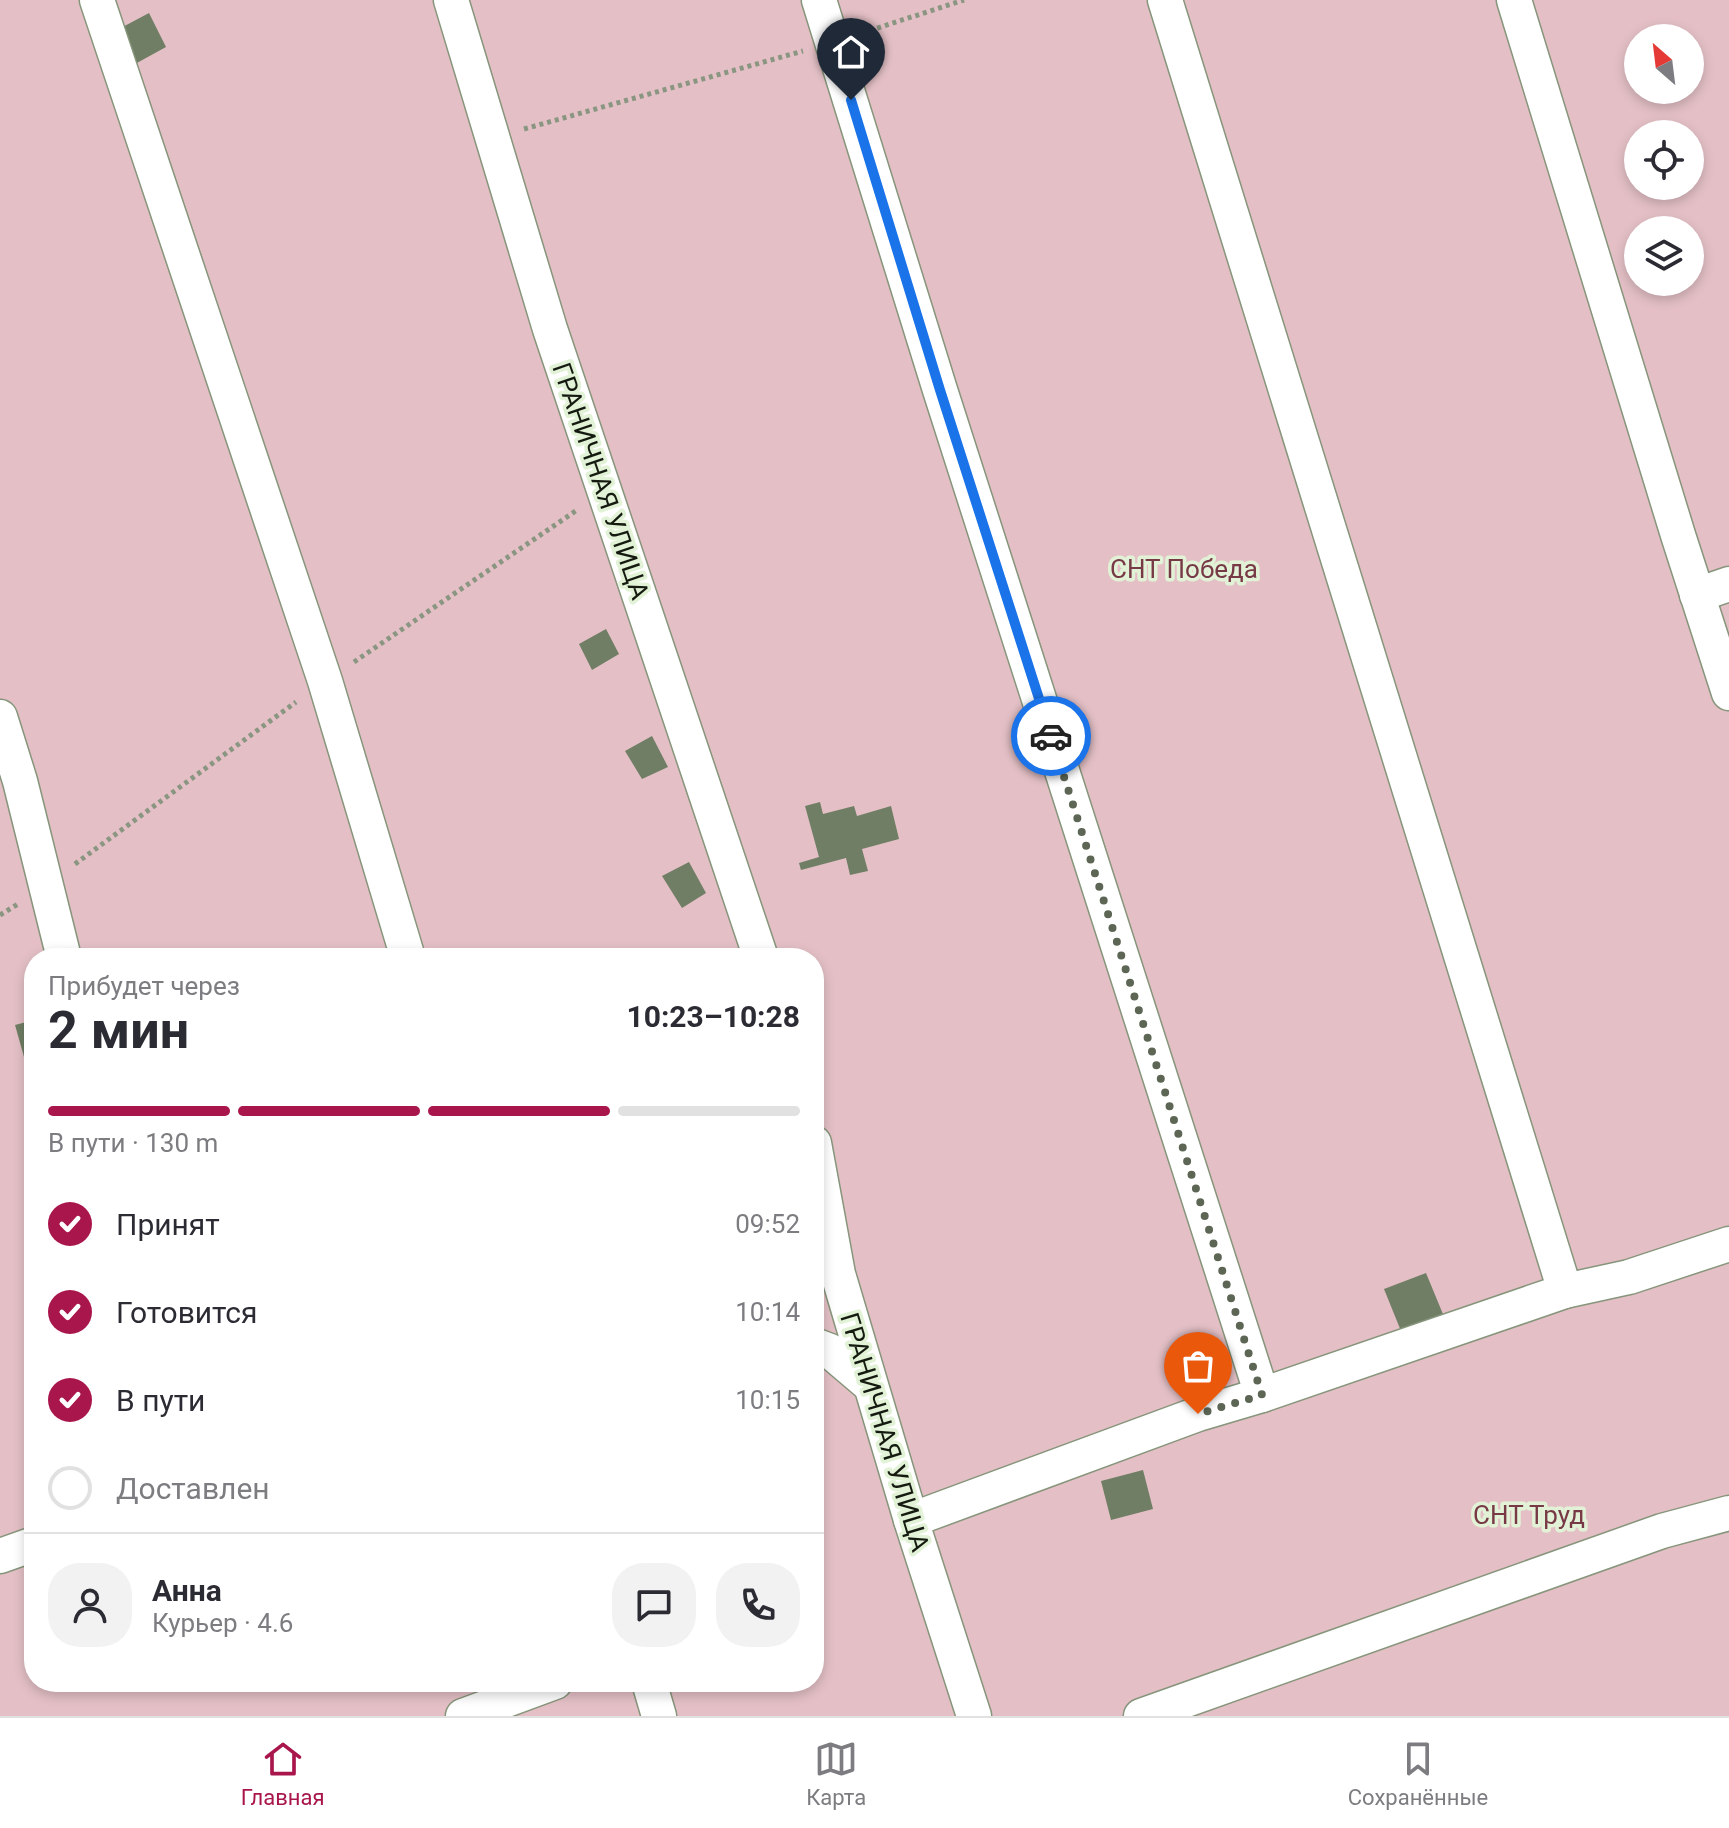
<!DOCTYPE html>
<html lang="ru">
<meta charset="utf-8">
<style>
body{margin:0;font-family:Roboto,sans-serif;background:#f2f2f3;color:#2b2b33;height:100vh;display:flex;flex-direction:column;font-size:30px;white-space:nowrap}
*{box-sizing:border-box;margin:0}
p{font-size:26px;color:#7c7c81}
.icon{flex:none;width:44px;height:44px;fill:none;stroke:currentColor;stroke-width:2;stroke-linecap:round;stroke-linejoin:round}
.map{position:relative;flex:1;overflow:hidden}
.details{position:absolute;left:24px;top:948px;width:800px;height:744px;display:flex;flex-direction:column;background:#fff;border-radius:32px;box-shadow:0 4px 12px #0003}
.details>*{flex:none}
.needle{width:52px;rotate:332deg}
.controls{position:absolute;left:1624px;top:24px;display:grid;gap:16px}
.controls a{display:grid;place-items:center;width:80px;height:80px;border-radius:50%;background:#fff;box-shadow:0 4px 12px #0003;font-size:40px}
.pin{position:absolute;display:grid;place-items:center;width:68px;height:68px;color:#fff;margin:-82px -34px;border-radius:50% 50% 50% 0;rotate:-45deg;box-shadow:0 0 8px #0007}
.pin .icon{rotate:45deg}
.courier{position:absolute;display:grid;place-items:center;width:80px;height:80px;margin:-40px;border:6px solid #1a73e8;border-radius:50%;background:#fff;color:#222;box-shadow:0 2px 10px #0007}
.headline em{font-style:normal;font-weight:700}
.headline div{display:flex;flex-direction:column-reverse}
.headline{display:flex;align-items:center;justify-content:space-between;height:136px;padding:0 24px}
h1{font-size:52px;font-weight:700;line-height:60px}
.bar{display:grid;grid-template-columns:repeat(4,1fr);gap:12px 8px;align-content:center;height:96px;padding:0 24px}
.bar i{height:10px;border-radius:6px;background:#e1e1e2}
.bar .on{background:#a9164c}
.bar p{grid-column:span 4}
.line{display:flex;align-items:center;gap:20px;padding:0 24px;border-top:2px solid #e1e1e2}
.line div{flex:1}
.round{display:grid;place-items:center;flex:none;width:84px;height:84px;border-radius:32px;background:#f2f2f3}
ol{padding:0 24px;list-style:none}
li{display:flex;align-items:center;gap:24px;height:88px}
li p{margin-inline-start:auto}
li .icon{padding:8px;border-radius:50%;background:#a9164c;color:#fff;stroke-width:4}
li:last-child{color:#7c7c81}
li i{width:44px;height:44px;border:4px solid #e1e1e2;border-radius:50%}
.menu{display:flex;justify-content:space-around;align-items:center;height:112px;border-top:2px solid #e1e1e2;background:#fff;font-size:22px;color:#7c7c81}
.menu a{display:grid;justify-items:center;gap:4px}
.menu .on{color:#a9164c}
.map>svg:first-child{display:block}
</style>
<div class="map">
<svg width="1729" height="1716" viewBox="0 0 1729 1716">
<rect width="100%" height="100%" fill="#e2f2d6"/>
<!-- green -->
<path fill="#e4c0c6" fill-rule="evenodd" d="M0,0H1729V1716H0ZM1638,38H1690V90H1638ZM1638,134H1690V186H1638ZM1638,230H1690V282H1638ZM34,958H814V1682H34Z"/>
<!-- building -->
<g fill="#6f7e64">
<path d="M149,13L166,47L135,64L117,30Z"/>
<path d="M606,629L619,654L592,670L579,644Z"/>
<path d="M652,736L668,767L642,779L625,751Z"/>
<path d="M820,802L823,814L854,806L857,816L891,806L899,839L862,849L868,871L850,875L846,858L801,870L799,863L819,857L805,806Z"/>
<path d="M689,862L706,893L682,908L662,876Z"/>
<path d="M34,1020V1054L24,1057L15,1025Z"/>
<path d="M1426,1273L1445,1319L1403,1336L1384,1289Z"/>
<path d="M1143,1470L1153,1509L1111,1520L1101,1481Z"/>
</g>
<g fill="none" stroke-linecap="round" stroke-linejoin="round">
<!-- minor casing -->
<g stroke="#86957b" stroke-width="37">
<g id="minor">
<path d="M97,0L325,681L408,958"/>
<path d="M451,0L550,329L761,958"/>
<path d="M819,0L940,390L1262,1395L1565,1291"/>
<path d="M1165,0L1565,1291L1629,1277L1729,1244"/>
<path d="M1514,0L1678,535L1729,693"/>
<path d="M1697,595L1729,584"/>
<path d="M0,717L20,781L64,958"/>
<path d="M814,1143L838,1274L911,1520L974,1716"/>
<path d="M814,1345L830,1351L870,1385"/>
<path d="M911,1520L1198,1414L1262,1395"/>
<path d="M0,1556L34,1544"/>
<path d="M649,1682L659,1716"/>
<path d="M463,1716L555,1682"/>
<path d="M1141,1716L1662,1531L1729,1513"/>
</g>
</g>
<!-- path -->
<g stroke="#8a9681" stroke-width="5" stroke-dasharray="4 4" stroke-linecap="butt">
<path d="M862,33L964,0"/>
<path d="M524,129L803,51"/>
<path d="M354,662L577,510"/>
<path d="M75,864L296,702"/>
<path d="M0,915L18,904"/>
</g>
<!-- minor -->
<use href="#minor" stroke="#fff" stroke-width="34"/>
</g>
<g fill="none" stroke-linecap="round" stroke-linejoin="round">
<!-- done -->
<path stroke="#5d6655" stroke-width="8" stroke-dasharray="0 14.4" d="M1051,736L1262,1395L1198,1414"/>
<!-- route -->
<path stroke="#1a73e8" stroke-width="10" d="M851,100L940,390L1051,736"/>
</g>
<g text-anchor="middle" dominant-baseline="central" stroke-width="7" stroke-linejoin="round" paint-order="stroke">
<!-- street labels -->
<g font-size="26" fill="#151a10" stroke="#e2f2d6">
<text transform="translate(601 481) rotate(71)">ГРАНИЧНАЯ УЛИЦА</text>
<text transform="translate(885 1432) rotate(73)">ГРАНИЧНАЯ УЛИЦА</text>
</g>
<!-- park labels -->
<g font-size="26" fill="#783947" stroke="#e2f2d6">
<text x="1184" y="569">СНТ Победа</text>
<text x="1529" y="1515">СНТ Труд</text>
</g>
</g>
</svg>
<div class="controls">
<a><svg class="needle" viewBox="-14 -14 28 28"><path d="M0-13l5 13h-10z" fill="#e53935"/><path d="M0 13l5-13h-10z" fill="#7c7c81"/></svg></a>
<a><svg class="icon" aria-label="locate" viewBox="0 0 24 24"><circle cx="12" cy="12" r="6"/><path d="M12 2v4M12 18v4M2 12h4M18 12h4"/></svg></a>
<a><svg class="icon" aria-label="layers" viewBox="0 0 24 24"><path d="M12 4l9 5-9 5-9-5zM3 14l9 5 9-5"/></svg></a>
</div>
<div class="pin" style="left:1198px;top:1414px;background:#ea580c"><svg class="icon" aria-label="bag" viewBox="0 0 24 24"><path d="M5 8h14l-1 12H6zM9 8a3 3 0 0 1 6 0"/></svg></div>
<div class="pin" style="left:851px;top:100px;background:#1f2937"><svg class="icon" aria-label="home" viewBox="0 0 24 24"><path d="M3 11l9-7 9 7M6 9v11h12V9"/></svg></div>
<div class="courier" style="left:1051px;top:736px"><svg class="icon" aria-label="car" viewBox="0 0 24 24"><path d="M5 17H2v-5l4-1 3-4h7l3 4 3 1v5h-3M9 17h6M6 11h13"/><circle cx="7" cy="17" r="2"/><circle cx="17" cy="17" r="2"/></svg></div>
<section class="details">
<div class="headline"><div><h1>2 мин</h1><p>Прибудет через</p></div><em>10:23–10:28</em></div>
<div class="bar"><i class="on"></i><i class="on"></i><i class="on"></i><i></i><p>В пути · 130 m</p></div>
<ol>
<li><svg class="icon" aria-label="check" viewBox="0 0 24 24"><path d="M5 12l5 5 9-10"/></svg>Принят<p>09:52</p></li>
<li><svg class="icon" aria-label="check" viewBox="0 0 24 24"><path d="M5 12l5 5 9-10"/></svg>Готовится<p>10:14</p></li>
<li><svg class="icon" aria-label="check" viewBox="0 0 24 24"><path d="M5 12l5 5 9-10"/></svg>В пути<p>10:15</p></li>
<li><i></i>Доставлен</li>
</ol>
<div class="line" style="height:144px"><a class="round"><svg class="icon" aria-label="person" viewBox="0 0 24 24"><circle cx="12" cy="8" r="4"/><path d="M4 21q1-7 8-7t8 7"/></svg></a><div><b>Анна</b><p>Курьер · 4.6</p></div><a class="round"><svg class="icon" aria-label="chat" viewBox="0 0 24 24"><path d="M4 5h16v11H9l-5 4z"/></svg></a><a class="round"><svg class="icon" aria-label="phone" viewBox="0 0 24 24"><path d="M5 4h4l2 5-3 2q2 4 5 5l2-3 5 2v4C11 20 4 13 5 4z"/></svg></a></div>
</section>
</div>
<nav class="menu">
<a class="on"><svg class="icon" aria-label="home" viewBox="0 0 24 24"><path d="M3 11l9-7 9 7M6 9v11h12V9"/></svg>Главная</a>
<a><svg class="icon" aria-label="map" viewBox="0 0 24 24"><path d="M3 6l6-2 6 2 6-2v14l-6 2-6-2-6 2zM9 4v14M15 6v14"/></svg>Карта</a>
<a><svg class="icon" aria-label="saved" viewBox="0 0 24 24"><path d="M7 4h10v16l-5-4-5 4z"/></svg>Сохранённые</a>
</nav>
